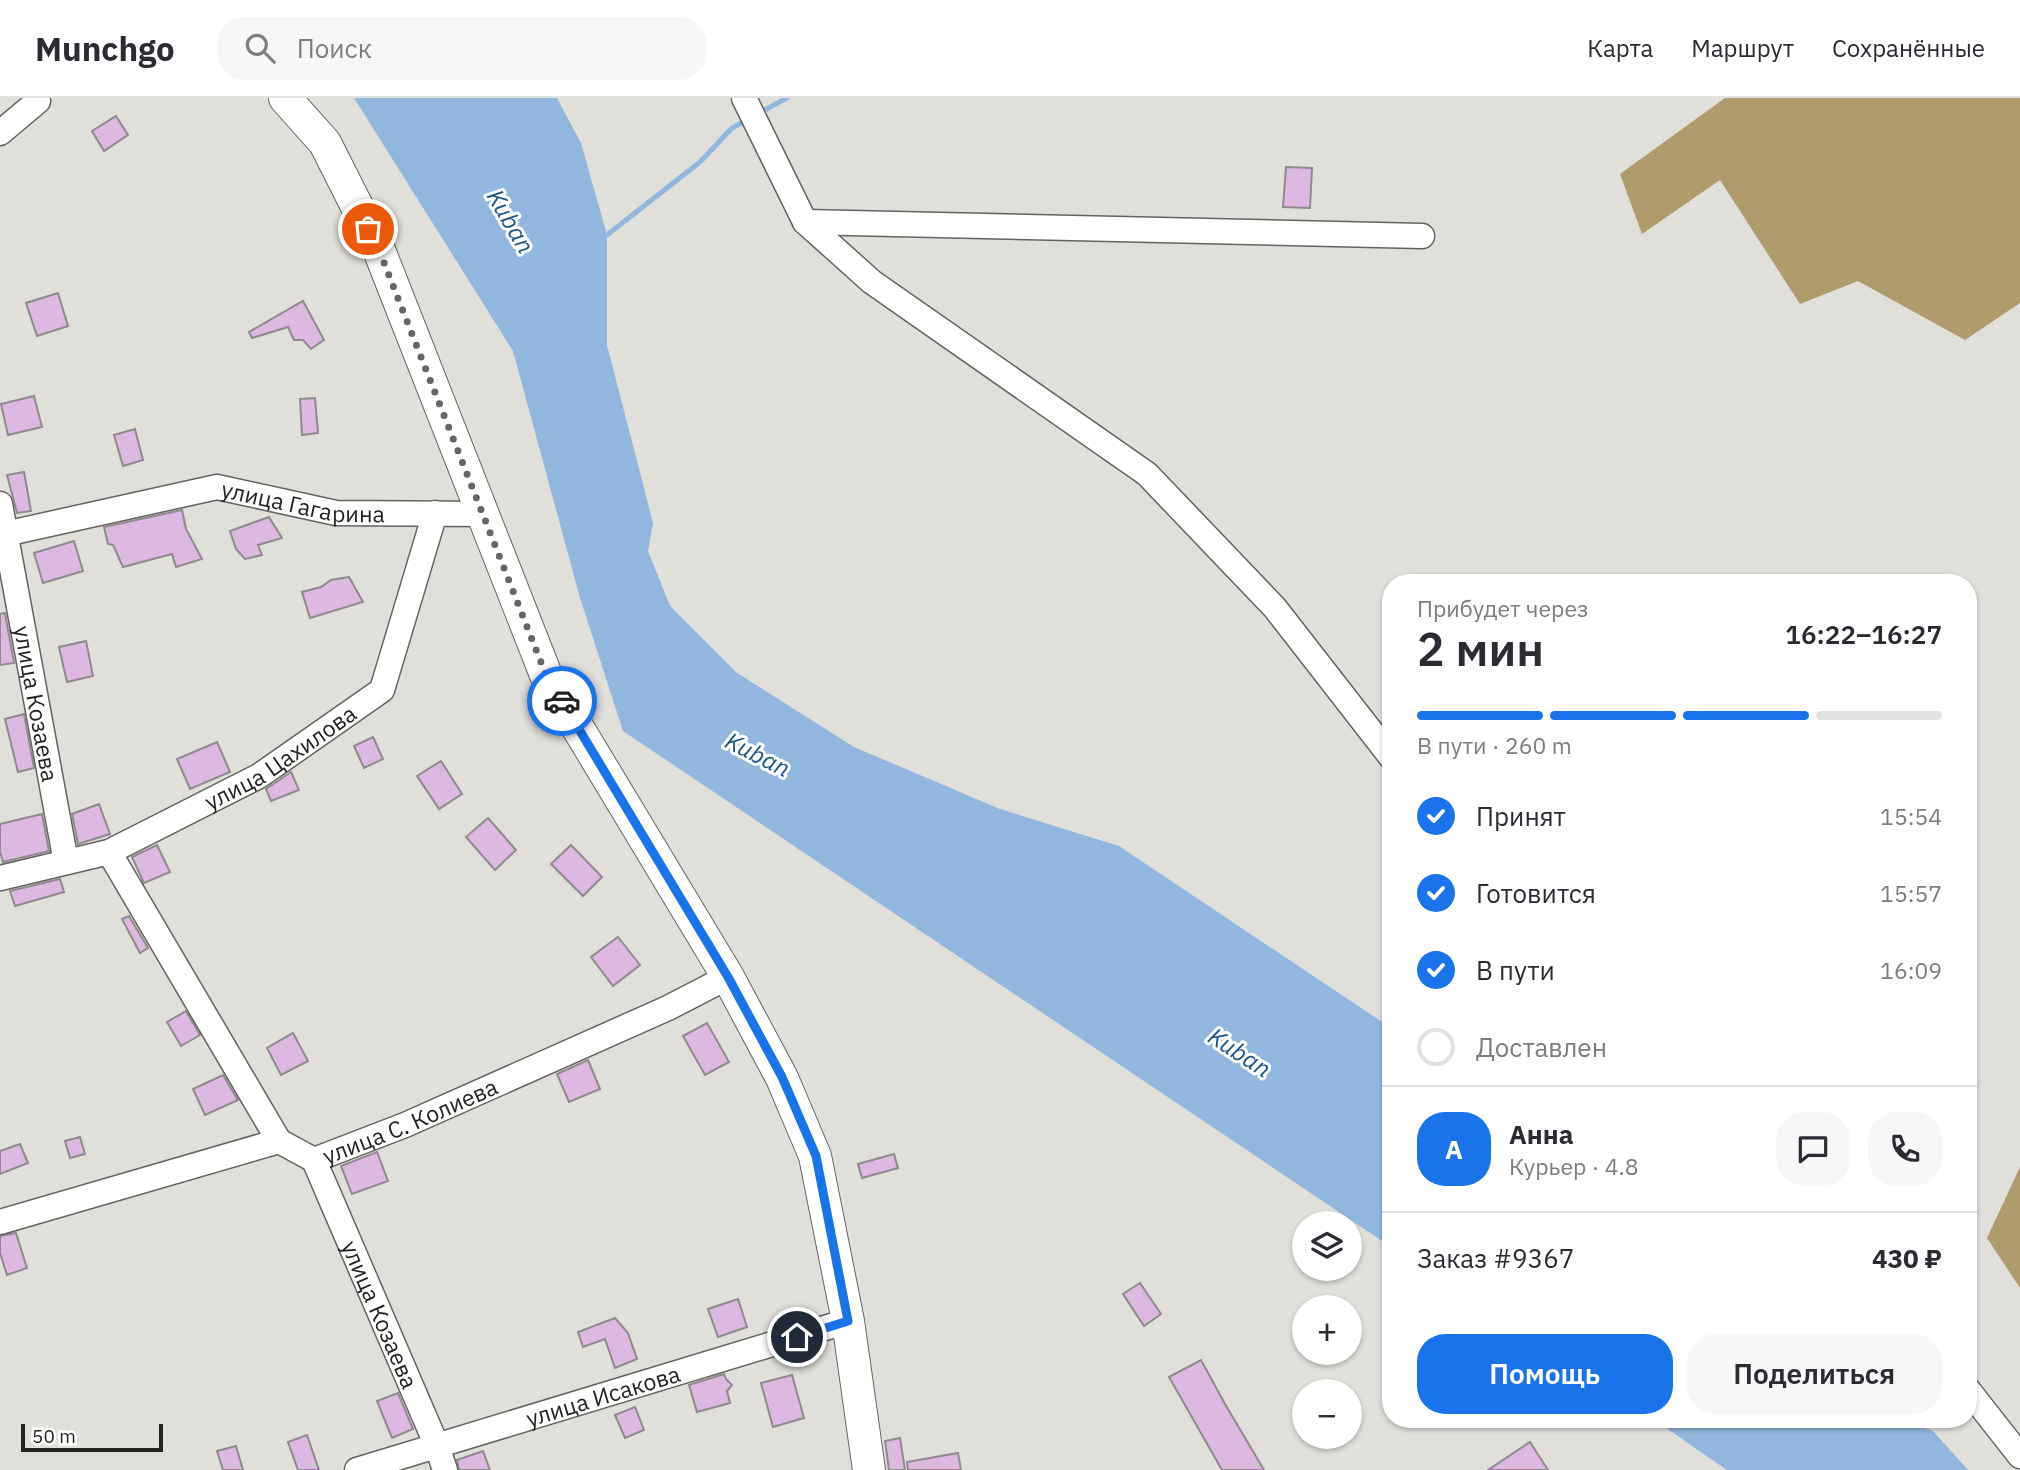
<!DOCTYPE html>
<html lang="ru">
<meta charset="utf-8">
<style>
body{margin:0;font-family:"IBM Plex Sans",sans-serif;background:#f7f7f7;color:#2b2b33;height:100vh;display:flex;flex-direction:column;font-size:26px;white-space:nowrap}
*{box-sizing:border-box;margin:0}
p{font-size:23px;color:#7c7c81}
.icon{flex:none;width:38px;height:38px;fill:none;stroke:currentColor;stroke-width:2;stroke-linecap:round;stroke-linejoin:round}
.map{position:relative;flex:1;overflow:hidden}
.sheet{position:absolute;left:1382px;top:476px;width:595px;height:854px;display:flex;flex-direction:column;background:#fff;border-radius:28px;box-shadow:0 2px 5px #0004}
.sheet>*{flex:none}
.fabs{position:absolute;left:1292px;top:1113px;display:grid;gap:14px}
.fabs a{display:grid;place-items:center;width:70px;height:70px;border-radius:50%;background:#fff;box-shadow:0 2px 5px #0004;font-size:35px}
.scale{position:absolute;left:21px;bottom:18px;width:142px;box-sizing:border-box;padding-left:7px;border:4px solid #242321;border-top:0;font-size:19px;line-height:24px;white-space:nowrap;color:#242321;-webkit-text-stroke:5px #fff;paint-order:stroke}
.pin{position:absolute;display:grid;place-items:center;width:60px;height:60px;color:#fff;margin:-30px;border:4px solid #fff;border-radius:50%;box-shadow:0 2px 7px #0007}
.courier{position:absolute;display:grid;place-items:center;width:70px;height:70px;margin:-35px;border:5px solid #1a73e8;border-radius:50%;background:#fff;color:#222;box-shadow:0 2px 9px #0007}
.overview em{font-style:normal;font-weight:600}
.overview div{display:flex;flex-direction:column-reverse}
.overview{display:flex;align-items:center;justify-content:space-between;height:119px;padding:0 35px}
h1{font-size:46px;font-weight:600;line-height:52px}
.bar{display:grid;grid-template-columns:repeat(4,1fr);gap:10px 7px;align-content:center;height:84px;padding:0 35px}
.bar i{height:9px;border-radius:5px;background:#e1e1e2}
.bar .selected{background:#1a73e8}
.bar p{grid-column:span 4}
.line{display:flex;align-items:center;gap:18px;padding:0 35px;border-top:2px solid #e1e1e2}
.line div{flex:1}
.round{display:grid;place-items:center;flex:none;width:74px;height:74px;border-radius:28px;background:#f7f7f7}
ol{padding:0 35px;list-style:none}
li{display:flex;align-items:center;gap:21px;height:77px}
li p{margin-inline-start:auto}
li .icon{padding:7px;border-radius:50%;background:#1a73e8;color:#fff;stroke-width:4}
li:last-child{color:#7c7c81}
li i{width:38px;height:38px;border:4px solid #e1e1e2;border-radius:50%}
.cta{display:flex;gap:14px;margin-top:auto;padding:14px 35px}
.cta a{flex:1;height:80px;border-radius:28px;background:#1a73e8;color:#fff;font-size:28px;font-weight:600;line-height:80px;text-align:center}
.cta a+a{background:#f7f7f7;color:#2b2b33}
header{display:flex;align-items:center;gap:42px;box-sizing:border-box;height:98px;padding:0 35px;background:#fff;border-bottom:2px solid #e1e1e2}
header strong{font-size:33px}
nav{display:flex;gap:38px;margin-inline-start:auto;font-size:24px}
.search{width:490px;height:63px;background:#f7f7f7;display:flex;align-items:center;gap:18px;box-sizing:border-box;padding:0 24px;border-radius:28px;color:#7c7c81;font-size:26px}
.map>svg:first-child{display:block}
</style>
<header>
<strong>Munchgo</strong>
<div class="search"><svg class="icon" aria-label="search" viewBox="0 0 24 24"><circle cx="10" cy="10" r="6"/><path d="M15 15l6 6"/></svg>Поиск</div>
<nav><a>Карта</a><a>Маршрут</a><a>Сохранённые</a></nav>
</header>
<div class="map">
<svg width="2020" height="1372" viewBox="0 0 2020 1372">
<rect width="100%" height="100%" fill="#e1dfda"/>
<!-- forest -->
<g fill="#af9b6b">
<path d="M1725,0H2020V205L1965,242L1858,183L1800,206L1720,82L1642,136L1620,76Z"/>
<path d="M2020,1069V1190L1987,1140Z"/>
</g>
<!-- water -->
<g fill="#91b7de">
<path d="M354,0H557L581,45L607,137V247L653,425L648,453L670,508L737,575L854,649L1000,711L1119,748L1391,930V1149L623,633L580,500L513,253Z"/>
<path d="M1653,1321H1900L1933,1333L1968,1372H1727Z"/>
</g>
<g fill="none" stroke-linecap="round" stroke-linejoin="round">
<!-- stream -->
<g stroke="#91b7de" stroke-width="5">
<path d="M759,15L787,0"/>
<path d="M603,138L607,137L700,64L732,30L747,22"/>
</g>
</g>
<!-- building -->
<g fill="#ddb9e2" stroke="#8e8a8e" stroke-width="2">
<path d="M116,18L128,37L104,53L92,33Z"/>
<path d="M1286,69L1312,70L1310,110L1283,109Z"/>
<path d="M58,195L68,228L37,238L26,205Z"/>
<path d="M303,203L324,242L311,251L303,242H294L288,229L252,240L249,234Z"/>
<path d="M34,298L42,329L8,337L1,306Z"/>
<path d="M315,300L318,335L302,337L300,301Z"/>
<path d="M135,331L143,362L123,368L114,337Z"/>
<path d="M24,374L31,413L17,415L7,377Z"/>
<path d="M182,412L186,431L202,461L176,469L172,456L123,469L113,447L108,446L104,429Z"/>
<path d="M269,419L282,440L258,447L262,457L245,461L236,451L230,433Z"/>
<path d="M74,443L83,473L43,485L34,455Z"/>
<path d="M349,479L363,504L310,520L302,494L321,489L331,482Z"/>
<path d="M5,515L14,565L0,567V516Z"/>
<path d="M86,543L93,578L67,584L59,549Z"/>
<path d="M24,616L34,670L18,674L5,621Z"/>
<path d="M373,639L383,661L364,670L354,648Z"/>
<path d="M217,644L230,674L190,691L177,661Z"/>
<path d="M441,663L462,696L439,711L417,678Z"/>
<path d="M291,674L299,692L271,703L266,691Z"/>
<path d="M99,706L110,736L78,746L72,716Z"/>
<path d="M42,716L49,753L3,764L0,754V726Z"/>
<path d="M488,720L516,752L495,772L466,739Z"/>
<path d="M157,747L170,774L144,785L132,759Z"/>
<path d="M571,747L602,779L583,798L551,766Z"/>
<path d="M60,781L64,794L15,808L10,793Z"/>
<path d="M129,818L148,850L140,855L122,821Z"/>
<path d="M618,839L640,867L613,888L591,859Z"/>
<path d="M186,913L200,937L181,948L167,924Z"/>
<path d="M707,925L729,964L705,977L683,938Z"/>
<path d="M293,935L308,963L281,977L267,950Z"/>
<path d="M588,962L600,991L569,1004L557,976Z"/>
<path d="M223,977L238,1002L205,1017L193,991Z"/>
<path d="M80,1039L85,1056L70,1060L65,1043Z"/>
<path d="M20,1046L28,1065L0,1076V1053Z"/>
<path d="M377,1054L388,1083L352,1096L341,1068Z"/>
<path d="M894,1056L898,1070L862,1080L858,1066Z"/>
<path d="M16,1135L27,1170L7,1177L0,1155V1138Z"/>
<path d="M1140,1185L1161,1216L1144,1228L1123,1196Z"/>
<path d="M738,1201L747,1229L718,1239L708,1211Z"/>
<path d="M615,1220L628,1235L637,1261L615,1270L605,1241L583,1249L578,1234Z"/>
<path d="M1201,1262L1225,1306L1264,1372H1222L1169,1279Z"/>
<path d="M724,1276L726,1281L732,1287L727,1293L730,1305L697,1314L689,1287Z"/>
<path d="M792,1277L804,1320L773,1329L761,1285Z"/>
<path d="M398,1295L413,1331L392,1340L377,1303Z"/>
<path d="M635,1309L644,1332L625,1340L615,1317Z"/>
<path d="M307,1337L319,1372H298L288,1344Z"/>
<path d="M900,1340L905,1372H889L885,1343Z"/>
<path d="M1530,1344L1548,1372H1488Z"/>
<path d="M236,1348L243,1372H223L217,1353Z"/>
<path d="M483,1353L490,1372H459L457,1362Z"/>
<path d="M958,1355L961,1372H908L907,1364Z"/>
</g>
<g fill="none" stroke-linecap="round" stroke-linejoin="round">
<!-- minor casing -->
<g stroke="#65635f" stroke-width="27">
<g id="minor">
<path d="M744,0L805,124L872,184L1147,376L1275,510L1391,659"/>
<path d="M0,35L38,3"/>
<path d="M805,124L1422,138"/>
<path id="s1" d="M0,406L66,764"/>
<path id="s2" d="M0,437L217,389L336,415L484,416"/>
<path d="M109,754L279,1043"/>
<path id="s3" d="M0,780L109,754L259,678L382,592L435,415"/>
<path id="s4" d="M314,1062L437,1348L445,1372"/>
<path id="s5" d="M0,1124L279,1043L314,1062L405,1027L668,910L728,879"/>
<path d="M1969,1293L2020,1358"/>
<path id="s6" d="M357,1372L848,1223"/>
</g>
</g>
<!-- major casing -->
<g stroke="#65635f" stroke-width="34">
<path id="major" d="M285,0L325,45L379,152L546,577L728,879L782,980L815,1058L848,1223L869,1372"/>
</g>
<!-- minor -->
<use href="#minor" stroke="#fff" stroke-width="24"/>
<!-- major -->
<use href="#major" stroke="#fff" stroke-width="32"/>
</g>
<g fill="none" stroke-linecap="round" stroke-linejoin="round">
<!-- done -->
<path stroke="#666562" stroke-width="7" stroke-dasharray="0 12.6" d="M368,131L379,152L546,577L562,603"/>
<!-- route -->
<path stroke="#1a73e8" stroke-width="9" d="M562,603L728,879L782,979L816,1058L848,1223L797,1239"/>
</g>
<g text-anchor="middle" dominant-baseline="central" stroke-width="6" stroke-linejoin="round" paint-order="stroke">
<!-- street labels -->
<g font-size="23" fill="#242321" stroke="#fff">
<text stroke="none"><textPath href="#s2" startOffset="310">улица Гагарина</textPath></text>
<text stroke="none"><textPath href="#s1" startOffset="203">улица Козаева</textPath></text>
<text stroke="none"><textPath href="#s3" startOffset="308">улица Цахилова</textPath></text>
<text stroke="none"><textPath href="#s5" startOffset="434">улица С. Колиева</textPath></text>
<text stroke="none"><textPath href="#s4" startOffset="168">улица Козаева</textPath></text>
<text stroke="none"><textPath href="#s6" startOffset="257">улица Исакова</textPath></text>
</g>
<!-- water labels -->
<g font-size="24" font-style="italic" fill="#1b5485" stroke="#fff">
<text transform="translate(511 123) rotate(60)">Kuban</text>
<text transform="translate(758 656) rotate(27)">Kuban</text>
<text transform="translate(1240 954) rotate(33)">Kuban</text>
</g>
</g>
</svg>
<div class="fabs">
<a><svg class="icon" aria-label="layers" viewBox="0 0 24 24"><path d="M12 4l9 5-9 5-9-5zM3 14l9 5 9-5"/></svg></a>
<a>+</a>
<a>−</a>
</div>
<div class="scale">50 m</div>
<div class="pin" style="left:368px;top:131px;background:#ea580c"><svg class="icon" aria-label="bag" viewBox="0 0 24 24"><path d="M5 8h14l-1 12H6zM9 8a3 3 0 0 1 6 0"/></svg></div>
<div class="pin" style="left:797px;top:1239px;background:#1f2937"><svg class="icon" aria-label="home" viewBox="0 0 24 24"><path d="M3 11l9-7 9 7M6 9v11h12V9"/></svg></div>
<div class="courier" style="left:562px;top:603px"><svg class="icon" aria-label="car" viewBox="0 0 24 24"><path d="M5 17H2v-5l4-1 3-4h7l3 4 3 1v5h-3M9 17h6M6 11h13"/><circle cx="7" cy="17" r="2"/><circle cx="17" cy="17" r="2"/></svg></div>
<section class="sheet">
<div class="overview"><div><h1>2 мин</h1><p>Прибудет через</p></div><em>16:22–16:27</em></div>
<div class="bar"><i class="selected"></i><i class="selected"></i><i class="selected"></i><i></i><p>В пути · 260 m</p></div>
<ol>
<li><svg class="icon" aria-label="check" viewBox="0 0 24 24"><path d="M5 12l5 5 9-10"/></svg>Принят<p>15:54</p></li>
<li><svg class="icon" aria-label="check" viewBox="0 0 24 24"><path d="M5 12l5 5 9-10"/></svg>Готовится<p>15:57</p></li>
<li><svg class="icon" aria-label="check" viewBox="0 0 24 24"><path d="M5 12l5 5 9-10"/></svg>В пути<p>16:09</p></li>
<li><i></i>Доставлен</li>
</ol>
<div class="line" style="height:126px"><b class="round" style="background:#1a73e8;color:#fff">А</b><div><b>Анна</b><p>Курьер · 4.8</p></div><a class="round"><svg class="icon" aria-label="chat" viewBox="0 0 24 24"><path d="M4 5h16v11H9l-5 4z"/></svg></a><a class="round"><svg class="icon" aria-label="phone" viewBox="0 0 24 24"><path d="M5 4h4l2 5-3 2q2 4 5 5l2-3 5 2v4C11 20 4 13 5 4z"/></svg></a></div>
<div class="line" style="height:91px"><div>Заказ #9367</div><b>430 ₽</b></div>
<div class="cta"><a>Помощь</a><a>Поделиться</a></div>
</section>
</div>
